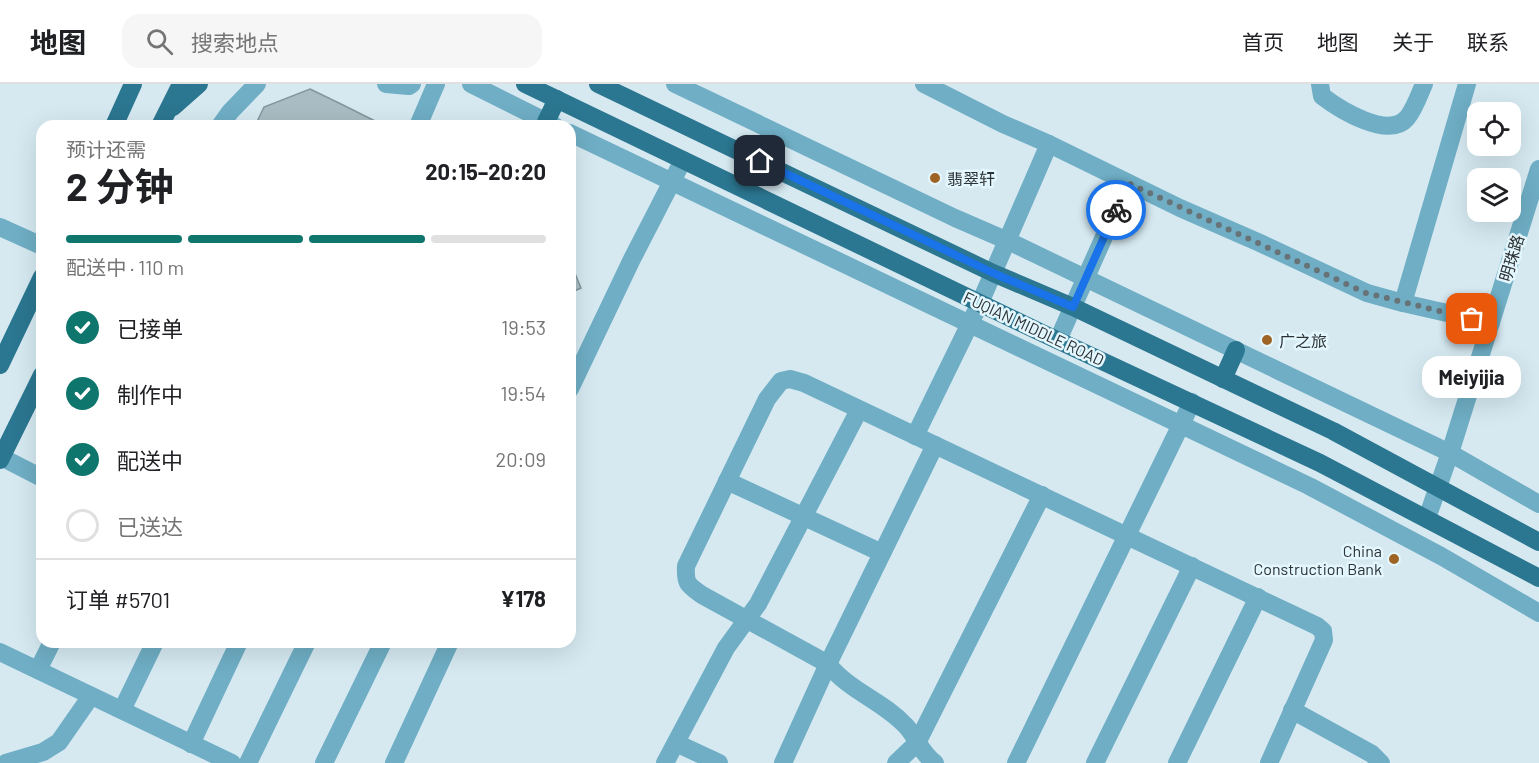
<!DOCTYPE html>
<html lang="zh">
<meta charset="utf-8">
<style>
body{margin:0;font-family:Barlow,"Noto Sans SC",sans-serif;background:#f6f6f6;color:#202124;height:100vh;display:flex;flex-direction:column;font-size:22px;white-space:nowrap}
*{box-sizing:border-box;margin:0}
p{font-size:20px;color:#757577}
.icon{flex:none;width:33px;height:33px;fill:none;stroke:currentColor;stroke-width:2;stroke-linecap:round;stroke-linejoin:round}
.map{position:relative;flex:1;overflow:hidden}
.side{position:absolute;left:36px;top:36px;width:540px;height:528px;display:flex;flex-direction:column;background:#fff;border-radius:18px;box-shadow:0 6px 24px #0002}
.side>*{flex:none}
.tools{position:absolute;left:1467px;top:18px;display:grid;gap:12px}
.tools a{display:grid;place-items:center;width:54px;height:54px;border-radius:12px;background:#fff;box-shadow:0 6px 24px #0002;font-size:30px}
.pin{position:absolute;display:grid;place-items:center;width:51px;height:51px;color:#fff;margin:-26px;border-radius:12px;box-shadow:0 3px 9px #0006}
.courier{position:absolute;display:grid;place-items:center;width:60px;height:60px;margin:-30px;border:4px solid #1a73e8;border-radius:50%;background:#fff;color:#222;box-shadow:0 2px 8px #0007}
.bubble{position:absolute;height:42px;border-radius:18px;background:#fff;box-shadow:0 6px 24px #0002;font-size:20px;font-weight:700;line-height:42px;text-align:center}
.headline em{font-style:normal;font-weight:700}
.headline div{display:flex;flex-direction:column-reverse}
.headline{display:flex;align-items:center;justify-content:space-between;height:102px;padding:0 30px}
h1{font-size:39px;font-weight:700;line-height:45px}
.bar{display:grid;grid-template-columns:repeat(4,1fr);gap:9px 6px;align-content:center;height:72px;padding:0 30px}
.bar i{height:8px;border-radius:4px;background:#e0e0e0}
.bar .on{background:#0f766e}
.bar p{grid-column:span 4}
.line{display:flex;align-items:center;gap:15px;padding:0 30px;border-top:2px solid #e0e0e0}
.line div{flex:1}
ol{padding:0 30px;list-style:none}
li{display:flex;align-items:center;gap:18px;height:66px}
li p{margin-inline-start:auto}
li .icon{padding:6px;border-radius:50%;background:#0f766e;color:#fff;stroke-width:4}
li:last-child{color:#757577}
li i{width:33px;height:33px;border:3px solid #e0e0e0;border-radius:50%}
header{display:flex;align-items:center;gap:36px;box-sizing:border-box;height:84px;padding:0 30px;background:#fff;border-bottom:2px solid #e0e0e0}
header strong{font-size:28px}
nav{display:flex;gap:33px;margin-inline-start:auto;font-size:21px}
.search{width:420px;height:54px;background:#f6f6f6;display:flex;align-items:center;gap:15px;box-sizing:border-box;padding:0 21px;border-radius:18px;color:#757577;font-size:22px}
.map>svg:first-child{display:block}
</style>
<header>
<strong>地图</strong>
<div class="search"><svg class="icon" aria-label="search" viewBox="0 0 24 24"><circle cx="10" cy="10" r="6"/><path d="M15 15l6 6"/></svg>搜索地点</div>
<nav><a>首页</a><a>地图</a><a>关于</a><a>联系</a></nav>
</header>
<div class="map">
<svg width="1539" height="679" viewBox="0 0 1539 679">
<rect width="100%" height="100%" fill="#d6e9f1"/>
<!-- building -->
<g fill="#aabcc3" stroke="#84969d" stroke-width="1.5">
<path d="M310,5L341,20L385,42H255L264,23Z"/>
<path d="M570,177L581,204L570,209Z"/>
</g>
<g fill="none" stroke-linecap="round" stroke-linejoin="round">
<!-- minor -->
<g stroke="#6faec5" stroke-width="18">
<path d="M386,0L409,2L412,0"/>
<path d="M471,0L555,42"/>
<path d="M675,0L955,134L1008,157L1450,369L1539,420"/>
<path d="M924,0L1003,40L1049,60L1180,124L1260,159L1367,209L1403,219L1467,0"/>
<path d="M1320,0L1322,12C1339,25 1388,56 1407,34C1415,24 1419,11 1424,0"/>
<path d="M220,42L230,28L257,0"/>
<path d="M418,42L436,0"/>
<path d="M570,49L1309,402L1441,472L1539,529"/>
<path d="M0,143L42,162"/>
<path d="M1403,219L1491,239"/>
<path d="M1058,256L1128,99"/>
<path d="M570,305L632,175L683,76"/>
<path d="M915,352L980,219L1049,60"/>
<path d="M1,373L42,394"/>
<path d="M727,397L882,469"/>
<path d="M1427,434L1450,369L1539,85"/>
<path d="M0,568L232,679"/>
<path d="M38,586L52,558"/>
<path d="M122,626L155,558"/>
<path d="M1292,626L1372,670L1381,679"/>
<path d="M676,659L719,679"/>
<path d="M191,660L239,558"/>
<path d="M6,679L43,668L59,658L91,612"/>
<path d="M248,679L307,558"/>
<path d="M324,679L383,558"/>
<path d="M394,679L450,558"/>
<path d="M665,679L726,564L758,520L859,326"/>
<path d="M783,679L828,580L935,361"/>
<path d="M896,679L917,659L1042,411"/>
<path d="M935,679C921,669 917,654 906,642C883,617 849,607 828,580L702,511C688,501 685,500 686,482L767,315L781,297L790,295L804,299L1317,542L1323,547L1324,556L1269,679"/>
<path d="M1016,679L1192,318"/>
<path d="M1095,679L1192,482"/>
<path d="M1177,679L1258,513"/>
</g>
<!-- major -->
<g stroke="#2b7690" stroke-width="18">
<path d="M525,0L1042,249L1320,379L1539,494"/>
<path d="M598,0L993,189L1073,223L1333,347L1539,458"/>
<path d="M173,23L199,0"/>
<path d="M546,38L557,15"/>
<path d="M114,42L133,0"/>
<path d="M160,42L181,0"/>
<path d="M0,281L42,193"/>
<path d="M1223,295L1236,266"/>
<path d="M0,376L42,291"/>
</g>
</g>
<g fill="none" stroke-linecap="round" stroke-linejoin="round">
<!-- done -->
<path stroke="#687377" stroke-width="6" stroke-dasharray="0 10.8" d="M1116,126L1128,99L1366,209L1472,235"/>
<!-- route -->
<path stroke="#1a73e8" stroke-width="8" d="M760,77L993,189L1073,223L1116,126"/>
</g>
<!-- markers -->
<g fill="#9e6424" stroke="#e4f7fe" stroke-width="2">
<circle cx="935" cy="94" r="6"/>
<circle cx="1267" cy="256" r="6"/>
<circle cx="1394" cy="475" r="6"/>
</g>
<g text-anchor="middle" dominant-baseline="central" stroke-width="5" stroke-linejoin="round" paint-order="stroke">
<!-- poi labels -->
<g font-size="16" fill="#2c3336" stroke="#e4f7fe" text-anchor="start">
<text x="947" y="94">翡翠轩</text>
<text x="1279" y="256">广之旅</text>
<text x="1382" y="466" text-anchor="end">China<tspan x="1382" dy="18">Construction Bank</tspan></text>
</g>
<!-- street labels -->
<g font-size="16" fill="#2c3336" stroke="#e4f7fe">
<text transform="translate(1511 174) rotate(-73)">明珠路</text>
<text transform="translate(1034 244) rotate(25)">FUQIAN MIDDLE ROAD</text>
</g>
</g>
</svg>
<div class="tools">
<a><svg class="icon" aria-label="locate" viewBox="0 0 24 24"><circle cx="12" cy="12" r="6"/><path d="M12 2v4M12 18v4M2 12h4M18 12h4"/></svg></a>
<a><svg class="icon" aria-label="layers" viewBox="0 0 24 24"><path d="M12 4l9 5-9 5-9-5zM3 14l9 5 9-5"/></svg></a>
</div>
<div class="pin" style="left:1472px;top:235px;background:#ea580c"><svg class="icon" aria-label="bag" viewBox="0 0 24 24"><path d="M5 8h14l-1 12H6zM9 8a3 3 0 0 1 6 0"/></svg></div>
<div class="pin" style="left:760px;top:77px;background:#1f2937"><svg class="icon" aria-label="home" viewBox="0 0 24 24"><path d="M3 11l9-7 9 7M6 9v11h12V9"/></svg></div>
<div class="courier" style="left:1116px;top:126px"><svg class="icon" aria-label="bike" viewBox="0 0 24 24"><circle cx="6" cy="16" r="4"/><circle cx="18" cy="16" r="4"/><path d="M6 16l4-8h5l3 8M10 8l3 8H6M13 5h3"/></svg></div>
<div class="bubble" style="left:1422px;top:272px;width:99px">Meiyijia</div>
<section class="side">
<div class="headline"><div><h1>2 分钟</h1><p>预计还需</p></div><em>20:15–20:20</em></div>
<div class="bar"><i class="on"></i><i class="on"></i><i class="on"></i><i></i><p>配送中 · 110 m</p></div>
<ol>
<li><svg class="icon" aria-label="check" viewBox="0 0 24 24"><path d="M5 12l5 5 9-10"/></svg>已接单<p>19:53</p></li>
<li><svg class="icon" aria-label="check" viewBox="0 0 24 24"><path d="M5 12l5 5 9-10"/></svg>制作中<p>19:54</p></li>
<li><svg class="icon" aria-label="check" viewBox="0 0 24 24"><path d="M5 12l5 5 9-10"/></svg>配送中<p>20:09</p></li>
<li><i></i>已送达</li>
</ol>
<div class="line" style="height:78px"><div>订单 #5701</div><b>¥178</b></div>
</section>
</div>
